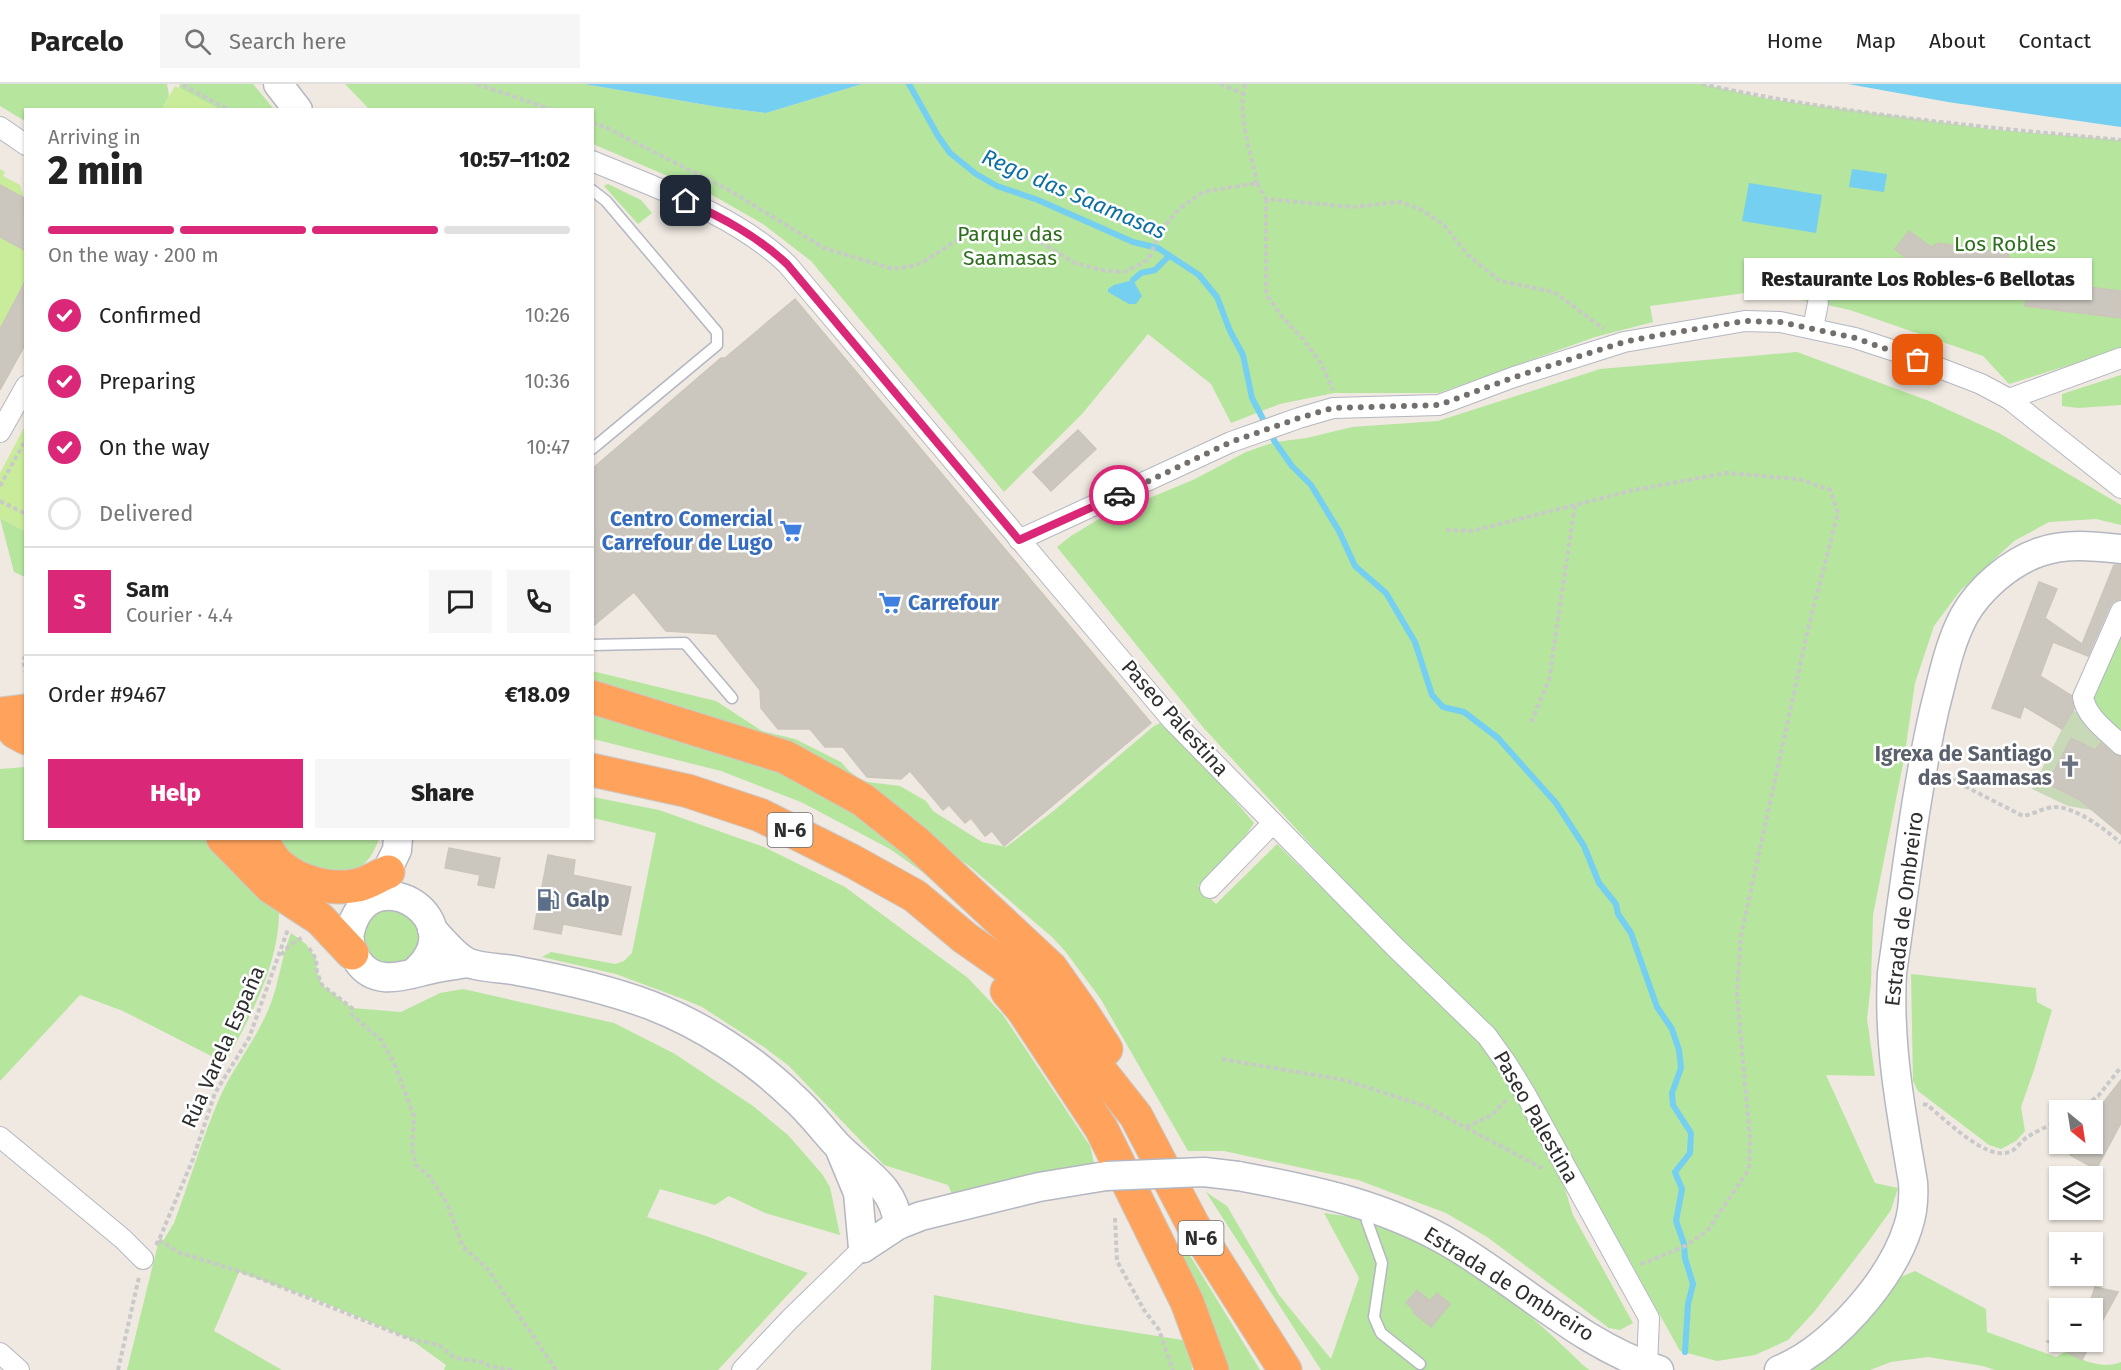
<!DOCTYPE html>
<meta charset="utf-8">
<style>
body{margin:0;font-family:"Fira Sans",sans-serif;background:#f6f6f6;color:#222;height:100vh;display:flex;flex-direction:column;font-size:22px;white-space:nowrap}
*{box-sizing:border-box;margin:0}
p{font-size:20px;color:#767676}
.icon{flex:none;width:33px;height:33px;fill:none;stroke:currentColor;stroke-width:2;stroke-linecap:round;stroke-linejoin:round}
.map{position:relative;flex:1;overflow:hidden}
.panel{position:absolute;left:24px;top:24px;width:570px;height:732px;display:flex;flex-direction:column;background:#fff;border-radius:0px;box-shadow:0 2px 4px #0004}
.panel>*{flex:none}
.needle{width:39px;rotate:150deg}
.fabs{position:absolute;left:2049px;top:1016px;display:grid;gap:12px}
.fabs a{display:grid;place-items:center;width:54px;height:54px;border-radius:0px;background:#fff;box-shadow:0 2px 4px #0004;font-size:30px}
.pin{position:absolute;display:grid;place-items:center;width:51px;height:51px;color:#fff;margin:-26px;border-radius:12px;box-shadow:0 3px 9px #0006}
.courier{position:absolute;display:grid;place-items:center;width:60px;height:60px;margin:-30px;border:4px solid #db2777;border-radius:50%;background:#fff;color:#222;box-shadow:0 2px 8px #0007}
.bubble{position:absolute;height:42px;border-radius:0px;background:#fff;box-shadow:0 2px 4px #0004;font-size:20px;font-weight:800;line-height:42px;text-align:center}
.headline em{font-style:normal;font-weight:800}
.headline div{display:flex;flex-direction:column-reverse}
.headline{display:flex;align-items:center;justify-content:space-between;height:102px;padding:0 24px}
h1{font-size:39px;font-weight:800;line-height:45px}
.bar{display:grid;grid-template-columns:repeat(4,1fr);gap:9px 6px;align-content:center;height:72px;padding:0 24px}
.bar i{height:8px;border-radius:4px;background:#e0e0e0}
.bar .active{background:#db2777}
.bar p{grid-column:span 4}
.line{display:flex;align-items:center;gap:15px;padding:0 24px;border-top:2px solid #e0e0e0}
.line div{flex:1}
.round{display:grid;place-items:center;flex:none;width:63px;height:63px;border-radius:0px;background:#f6f6f6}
ol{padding:0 24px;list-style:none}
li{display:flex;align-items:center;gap:18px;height:66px}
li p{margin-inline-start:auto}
li .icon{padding:6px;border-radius:50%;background:#db2777;color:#fff;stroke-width:4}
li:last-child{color:#767676}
li i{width:33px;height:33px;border:3px solid #e0e0e0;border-radius:50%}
.button{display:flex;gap:12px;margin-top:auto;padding:12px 24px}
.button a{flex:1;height:69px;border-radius:0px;background:#db2777;color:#fff;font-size:24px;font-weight:800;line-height:69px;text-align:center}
.button a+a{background:#f6f6f6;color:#222}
header{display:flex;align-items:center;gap:36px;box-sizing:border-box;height:84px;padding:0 30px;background:#fff;border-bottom:2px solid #e0e0e0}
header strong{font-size:28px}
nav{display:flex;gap:33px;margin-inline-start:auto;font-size:21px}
.search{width:420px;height:54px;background:#f6f6f6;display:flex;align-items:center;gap:15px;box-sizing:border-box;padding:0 21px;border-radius:0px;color:#767676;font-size:22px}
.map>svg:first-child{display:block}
</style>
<header>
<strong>Parcelo</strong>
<div class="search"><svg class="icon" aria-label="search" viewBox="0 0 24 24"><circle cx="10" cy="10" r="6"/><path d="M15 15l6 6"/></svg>Search here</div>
<nav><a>Home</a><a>Map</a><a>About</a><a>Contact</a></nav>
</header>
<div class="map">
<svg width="2121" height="1286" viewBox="0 0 2121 1286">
<rect width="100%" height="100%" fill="#efe9e1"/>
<!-- green -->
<g fill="#b6e59e">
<path d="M0,0H167L169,12L162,25L26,26L25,37L0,22Z"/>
<path d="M180,0H253L274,25H219L179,4Z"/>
<path d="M345,0H584L718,23L766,29L862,0H1702L1769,15L1999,46L2121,56V265L2009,300L1983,272L1850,226L1818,219L1752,208L1650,222L1653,238L1595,253L1439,309H1334L1280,320L1231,339L1211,300L1148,250L1082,330L1004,408L811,177L763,140L712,111L593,60L592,26L369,25Z"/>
<path d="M608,100L641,116L652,129L638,140L604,102Z"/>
<path d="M1797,268L1929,317L1999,349L2121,421V441L2096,435L2049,438L2014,457L1960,507L1934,542L1915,599L1904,675L1873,831L1871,900L1867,934L1875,992L1826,991L1875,1099L1898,1104L1891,1126L1868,1158L1814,1228L1788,1256L1755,1271L1717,1277L1680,1267L1531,999L1507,961L1366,821L1202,642L1057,463L1071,452L1099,435L1195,395L1246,368L1275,358L1307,354L1352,343L1438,337L1600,285Z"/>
<path d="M2121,291V321L2078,324L2062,322V310Z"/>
<path d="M0,434L25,447V493L14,488Z"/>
<path d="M2121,540V655L2093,623L2091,609Z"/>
<path d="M592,587L716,617L762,647L795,655L841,678L849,687L860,695L868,698L900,702L926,717L933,727L982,758L1006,763L1056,725L1154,642L1160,639L1210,687L1254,739L1246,751L1198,802L1216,820L1277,760L1355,837L1449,926L1479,958L1511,998L1557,1079L1573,1131L1633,1239L1620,1246L1609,1244L1487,1153L1446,1129L1358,1096L1224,1067H1188L1100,914L1065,867L1052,853L968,781L939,763L891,724L593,603Z"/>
<path d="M593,626L747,672L861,729L938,799L890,765L801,718L721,687L593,655Z"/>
<path d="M25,683L26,754L212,755L279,828C279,880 250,934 225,979L123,927L80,911L0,997V685Z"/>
<path d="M593,713L659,726L764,763L845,803L968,894L1003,931L1090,1062L1094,1079L952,1110L948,1101L884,1081L789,982L764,963L702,923L683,915L616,890L542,873L551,868L615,880L624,877L632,869L656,749L593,734Z"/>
<path d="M274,755H379C375,765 369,779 357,785C340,792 304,783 289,773C283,769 278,760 274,755Z"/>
<path d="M388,823L415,835L422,854L403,884L363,873V838Z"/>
<path d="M291,849L306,860L316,875L317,888L322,901L352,924L401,928L440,909L463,905L614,939L675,970L753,1022L788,1051L822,1090L830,1103L840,1151L765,1129L729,1112L715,1121L660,1105L647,1133L706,1152L808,1189L718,1286H444L446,1281L410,1255L323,1218L239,1188L214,1247L282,1286H127L159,1156L163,1157L174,1139C190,1097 202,1054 220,1013C234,982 256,956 269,924C279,900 281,874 291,849Z"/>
<path d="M1911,890L2036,904L2037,918L2052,926L2034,986L2021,1023L2025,1047L2016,1057L2001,1065L1989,1061L1918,1007L1913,997Z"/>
<path d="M1206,1108L1227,1122L1279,1211L1331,1275L1359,1194L1324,1129C1342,1132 1362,1133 1378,1139C1462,1169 1521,1221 1584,1282L1590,1286H1321Z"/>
<path d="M1186,1165L1260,1286H1223L1179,1168Z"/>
<path d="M1901,1186V1193L1915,1187L1986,1225L1987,1248L2056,1273L2065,1268C2082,1276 2103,1286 2121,1278V1286H1995L1983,1282L1928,1273L1891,1278L1870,1286H1810L1842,1261Z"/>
<path d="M934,1211L1081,1240L1189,1257L1192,1286H931Z"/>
</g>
<!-- cemetery -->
<path fill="#c8d9b8" d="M2073,626L2086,634L2121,666V750L2092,726L2068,722L2032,705L2062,645Z"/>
<!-- pitch -->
<g fill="#c9ec9a">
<path d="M175,2L179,4L219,25H162Z"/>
<path d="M0,85L5,88L3,92L20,101L25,119L26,258L0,305Z"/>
<path d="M25,342V447L0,434V389Z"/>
</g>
<!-- water -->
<g fill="#75cff0">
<path d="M584,0H862L766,29L718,23Z"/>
<path d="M1848,0H2121V43L1948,18Z"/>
<path d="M1852,85L1887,90L1884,108L1849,103Z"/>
<path d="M1749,99L1822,111L1816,149L1742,137Z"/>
<path d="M1133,196L1142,212L1136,220H1129L1108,208V205L1114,201Z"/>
</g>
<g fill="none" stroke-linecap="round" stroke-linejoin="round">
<!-- stream -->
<g stroke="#75cff0" stroke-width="6">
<path d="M909,0L938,52L950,69L976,90L997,102L1038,116L1133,158L1158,164L1199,191L1217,213L1230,247L1243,271L1252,314L1275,358L1292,382L1311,401L1339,447L1355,482L1386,509L1415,558L1432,611L1443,623L1464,628L1498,654L1556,719L1584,762L1599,799L1616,820L1618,830L1631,849L1657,923L1672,945L1679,966L1681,984L1672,1009L1673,1021L1691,1049L1690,1069L1675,1088L1682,1105L1676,1137L1684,1160L1685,1174L1693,1200L1688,1220L1685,1268"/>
<path d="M1133,196L1141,189L1155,186L1169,172"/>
</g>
</g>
<!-- building -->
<g fill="#cbc7bf" stroke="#cbc5ba" stroke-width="1.5">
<path d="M0,101L24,114L26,167L0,153Z"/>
<path d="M1909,147L1931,163L1939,159L1978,165L1982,170L2004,159L2013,185L1971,202L1933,197L1895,165Z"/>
<path d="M26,196V259L0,306V245Z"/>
<path d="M2029,196L2121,207V234L2025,222Z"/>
<path d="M795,215L1151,639L1004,762L992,747L985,752L971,734L965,739L949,721L943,726L910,687L901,695L867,693L843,663H825L810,645H778L761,624L760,606L716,550L666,547L634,508L592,543V385L721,274H725Z"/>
<path d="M1078,346L1096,365L1051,407L1033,388Z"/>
<path d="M2114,481H2121V515L2114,517L2110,522L2088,572L2053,558L2040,592L2072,612L2074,625L2062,645L2024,622L2020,634L1992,624L2039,498L2057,505L2045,534L2082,560Z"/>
<path d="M2071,654L2095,666L2101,659L2113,670L2121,673V750L2080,716L2048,700Z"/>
<path d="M449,764L500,774L494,804L478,801L480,791L445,784Z"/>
<path d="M548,771L575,776L573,791L631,803L621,851L563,840L561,850L534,845Z"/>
<path d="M2121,996V1039L2092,1093V1083L2070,1071L2077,1059H2092V1033Z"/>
<path d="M2095,1203L2118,1208L2092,1256V1224H2088Z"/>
<path d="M1417,1206L1430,1217L1437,1209L1450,1220L1431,1243L1413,1228L1414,1226L1406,1219Z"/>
<path d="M2046,1257H2092L2082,1276Z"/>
</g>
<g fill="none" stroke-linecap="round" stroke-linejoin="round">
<!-- lane casing -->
<g stroke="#b4b7c1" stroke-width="13">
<g id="lane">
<path d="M592,106L606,117L717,248V261L592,365"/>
<path d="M592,561L685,559L732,614"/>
<path d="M1366,1124L1367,1137L1382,1179L1374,1233L1381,1249L1420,1280"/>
</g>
</g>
<!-- street casing -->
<g stroke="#b4b7c1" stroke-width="22">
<g id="street">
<path d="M0,43L26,61"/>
<path d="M592,77C659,105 734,130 787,180L1172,636L1395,863L1487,952L1507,980L1526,1011L1649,1234L1647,1282"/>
<path d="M1813,244L1818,219"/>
<path d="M2009,315L2121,274"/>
<path d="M0,348L26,302"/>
<path d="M1019,456L1231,358L1299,334L1333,324L1439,321L1514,293L1624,258L1745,237L1780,238L1855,254L1898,268L1981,300L2009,315L2121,404"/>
<path d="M2121,527L2083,613C2086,633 2107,647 2121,661"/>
<path d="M1210,804L1273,739"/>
<path d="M0,1053L123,1155L143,1175"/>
<path d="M0,1269L19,1286"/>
<path d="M742,1286L790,1235L863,1164"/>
</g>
</g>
<!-- secondary casing -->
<g stroke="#b4b7c1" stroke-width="31">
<g id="secondary">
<path d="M278,0L298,26"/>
<path d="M377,807L397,766L398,754"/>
<path d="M432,845C441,855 457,874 469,879C481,884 504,884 518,887C562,895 607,905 650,921C702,941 754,975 794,1014C810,1028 822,1045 837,1061C862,1087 895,1101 898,1141"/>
<path d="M412,890C477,838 375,773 352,841C347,853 350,865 357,876C375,904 405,891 432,885C444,882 456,881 468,879"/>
<path d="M841,1068L858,1109L863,1164"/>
<path d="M1238,1092C1314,1106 1386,1121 1453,1161C1522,1202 1582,1261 1659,1286"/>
<path d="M863,1164L898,1141L921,1132L1039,1103L1106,1092"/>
<path d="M1779,1286C1831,1265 1891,1197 1908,1143C1913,1128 1914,1113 1913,1098C1901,1028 1888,960 1892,889C1905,801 1915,710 1935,623C1943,593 1949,560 1964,532C1979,505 2010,478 2040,468C2066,459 2093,462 2121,465"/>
</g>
</g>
<!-- highway casing -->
<g stroke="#c9c9c9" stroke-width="35">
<g id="highway">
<path d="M592,613L785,673L863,716L917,759L1051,884L1082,928L1106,965"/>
<path d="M0,630L26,627"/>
<path d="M15,648L26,654"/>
<path d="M592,686L688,707L760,731L852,777L915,812L965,854L1008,884L1060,936L1136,1032L1193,1141L1285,1286"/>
<path d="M223,754L271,803L320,835L352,869"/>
<path d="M261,754C266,764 271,774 279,781C299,799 332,807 358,801C368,799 378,792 388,788"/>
<path d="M1007,907L1023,926L1101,1044L1187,1218L1212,1286"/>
</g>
</g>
<!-- path -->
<g stroke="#c9c9c9" stroke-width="4" stroke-dasharray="4.5 3" stroke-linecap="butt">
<path d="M477,0L553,26"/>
<path d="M1220,0L1242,9"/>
<path d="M1245,0C1237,34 1251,66 1257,99"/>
<path d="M1702,0C1840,30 1981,43 2121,56"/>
<path d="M183,1L229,26"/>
<path d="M592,39L605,43L727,105L824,164L893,185L912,182L923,178L967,150L997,145L1007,146L1042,159L1075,179L1101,186L1124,188L1143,179L1149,175L1159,149L1179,125L1203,108L1257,99L1266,115L1352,123L1400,118L1420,125L1443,140L1468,171L1500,197L1554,208L1604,245"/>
<path d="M1266,115V210L1282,233L1303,255L1322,281L1333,306"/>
<path d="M0,402L26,355"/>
<path d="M0,417L26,430"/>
<path d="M1446,446L1472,447L1634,406L1727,389L1799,395L1830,406L1838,429L1808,545L1741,851L1737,910L1750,1055L1749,1085L1708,1146L1685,1162L1647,1178L1640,1180"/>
<path d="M26,572L23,576L26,589"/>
<path d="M1531,638L1549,596L1575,421"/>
<path d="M1945,692L2023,732C2034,730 2045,723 2055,723C2076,723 2106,746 2121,759"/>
<path d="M309,864L316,875L317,888L322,901L352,924V931L381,956L394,979L414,1032L412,1064L416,1081L430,1093L447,1119L463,1163L487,1184L556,1286"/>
<path d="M281,871L290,861L303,853"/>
<path d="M1222,975L1344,996L1425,1022L1544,1085"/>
<path d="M1923,1020L1927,1021C1945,1035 1986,1077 2009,1068C2016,1066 2020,1058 2026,1054C2036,1047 2048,1042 2060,1037"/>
<path d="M2080,1026L2099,1011L2121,983"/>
<path d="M1466,1043L1492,1031L1506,1016"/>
<path d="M1115,1134L1117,1177L1144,1226L1159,1246L1173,1286"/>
<path d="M159,1156L178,1168L254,1192L410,1255L439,1261L455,1274L482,1278L489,1282L512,1286"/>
<path d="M156,1161L159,1156L193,1075L215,1009L249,954L288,845"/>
<path d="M118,1286L139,1193"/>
</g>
<!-- lane -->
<use href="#lane" stroke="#fff" stroke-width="10"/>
<!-- street -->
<use href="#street" stroke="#fff" stroke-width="20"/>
<!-- secondary -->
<use href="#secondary" stroke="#fff" stroke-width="28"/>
<!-- highway -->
<use href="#highway" stroke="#ffa35c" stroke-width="33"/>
<!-- secondary-bridge casing -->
<g stroke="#b4b7c1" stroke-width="31" stroke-linecap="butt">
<path id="secondary-bridge" d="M1106,1092L1204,1088L1238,1092"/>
</g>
<!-- secondary-bridge -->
<use href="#secondary-bridge" stroke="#fff" stroke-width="28"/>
</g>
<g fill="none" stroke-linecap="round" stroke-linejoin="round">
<!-- done -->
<path stroke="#726f6d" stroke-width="6" stroke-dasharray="0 10.8" d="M1119,411L1231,358L1299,334L1333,324L1439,321L1515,293L1624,258L1659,251L1745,237L1780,238L1855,254L1918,276"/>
<!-- route -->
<path stroke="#db2777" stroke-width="8" d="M686,117C723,134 757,152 787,180L1019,456L1119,411"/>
</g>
<!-- icons -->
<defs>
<g id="supermarket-bare" transform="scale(1.8)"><path d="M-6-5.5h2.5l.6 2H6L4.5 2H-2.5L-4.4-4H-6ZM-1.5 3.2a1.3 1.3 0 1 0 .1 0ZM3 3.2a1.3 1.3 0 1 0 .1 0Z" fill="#3f7fe0" stroke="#fff" stroke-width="2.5" paint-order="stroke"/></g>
<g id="church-bare" transform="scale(1.8)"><path d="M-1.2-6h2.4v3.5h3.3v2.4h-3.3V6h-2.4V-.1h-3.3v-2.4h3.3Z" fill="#6b7280" stroke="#fff" stroke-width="2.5" paint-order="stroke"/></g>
<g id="fuel-bare" transform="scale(1.8)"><path d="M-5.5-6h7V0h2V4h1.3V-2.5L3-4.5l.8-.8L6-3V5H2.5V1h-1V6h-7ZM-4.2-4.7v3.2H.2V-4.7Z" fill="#5c6f8a" stroke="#fff" stroke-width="2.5" paint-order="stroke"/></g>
</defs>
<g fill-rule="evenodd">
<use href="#supermarket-bare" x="791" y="447"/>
<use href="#supermarket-bare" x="890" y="519"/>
<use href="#church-bare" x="2070" y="682"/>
<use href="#fuel-bare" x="548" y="816"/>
</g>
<g text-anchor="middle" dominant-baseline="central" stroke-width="5" stroke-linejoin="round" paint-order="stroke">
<!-- shield labels -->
<g fill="#fff" stroke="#6d6d6d" stroke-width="1.5">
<rect x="767.5" y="729" width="45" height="34" rx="4.5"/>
<rect x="1178.5" y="1137" width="45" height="34" rx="4.5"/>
</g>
<g font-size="20" font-weight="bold" fill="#2e2e2e">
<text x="790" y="746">N-6</text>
<text x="1201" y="1154">N-6</text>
</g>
<!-- park labels -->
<g font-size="21" fill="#2c6e1b" stroke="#fff">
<text x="1010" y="150">Parque das<tspan x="1010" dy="24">Saamasas</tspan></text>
<text x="2005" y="160">Los Robles</text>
</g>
<!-- shop labels -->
<g font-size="21" font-weight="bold" fill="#366cbe" stroke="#fff" text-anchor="end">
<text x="773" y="435">Centro Comercial<tspan x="773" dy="24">Carrefour de Lugo</tspan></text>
<text x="908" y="519" text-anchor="start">Carrefour</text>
</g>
<!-- street labels -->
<g font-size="21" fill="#2e2e2e" stroke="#fff">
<text transform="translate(1175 634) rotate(48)">Paseo Palestina</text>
<text transform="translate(1904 825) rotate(-83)">Estrada de Ombreiro</text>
<text transform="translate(223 963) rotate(-66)">Rúa Varela España</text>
<text transform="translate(1536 1033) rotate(60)">Paseo Palestina</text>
<text transform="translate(1509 1200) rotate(32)">Estrada de Ombreiro</text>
</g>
<!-- worship labels -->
<g font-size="21" font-weight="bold" fill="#5b616d" stroke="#fff" text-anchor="end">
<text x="2052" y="670">Igrexa de Santiago<tspan x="2052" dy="24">das Saamasas</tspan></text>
</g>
<!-- service labels -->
<g font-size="21" font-weight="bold" fill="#4e5e75" stroke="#fff" text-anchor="start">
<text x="566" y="816">Galp</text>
</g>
<!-- water labels -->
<g font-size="22" font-style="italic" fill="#0d6fa3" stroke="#fff">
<text transform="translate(1074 110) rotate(23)">Rego das Saamasas</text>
</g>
</g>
</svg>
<div class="fabs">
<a><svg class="needle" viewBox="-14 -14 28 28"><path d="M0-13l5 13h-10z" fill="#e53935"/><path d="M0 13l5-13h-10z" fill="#767676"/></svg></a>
<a><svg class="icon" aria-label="layers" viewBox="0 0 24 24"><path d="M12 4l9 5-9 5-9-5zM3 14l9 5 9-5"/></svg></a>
<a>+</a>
<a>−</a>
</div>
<div class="pin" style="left:1918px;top:276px;background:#ea580c"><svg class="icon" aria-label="bag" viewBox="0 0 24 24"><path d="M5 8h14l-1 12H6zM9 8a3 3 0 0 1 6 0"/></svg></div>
<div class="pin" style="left:686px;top:117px;background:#1f2937"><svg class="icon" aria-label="home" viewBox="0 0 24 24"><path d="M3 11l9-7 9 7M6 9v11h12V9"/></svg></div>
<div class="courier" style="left:1119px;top:411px"><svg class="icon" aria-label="car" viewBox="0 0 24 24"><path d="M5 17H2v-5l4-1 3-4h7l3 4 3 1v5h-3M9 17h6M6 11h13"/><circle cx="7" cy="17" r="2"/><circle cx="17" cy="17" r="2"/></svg></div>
<div class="bubble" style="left:1744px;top:174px;width:348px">Restaurante Los Robles-6 Bellotas</div>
<section class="panel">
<div class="headline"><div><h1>2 min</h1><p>Arriving in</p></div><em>10:57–11:02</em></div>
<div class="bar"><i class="active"></i><i class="active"></i><i class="active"></i><i></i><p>On the way · 200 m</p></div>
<ol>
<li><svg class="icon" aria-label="check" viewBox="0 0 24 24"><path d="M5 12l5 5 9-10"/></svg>Confirmed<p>10:26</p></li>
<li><svg class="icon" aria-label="check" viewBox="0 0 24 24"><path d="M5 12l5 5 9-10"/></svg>Preparing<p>10:36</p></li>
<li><svg class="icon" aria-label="check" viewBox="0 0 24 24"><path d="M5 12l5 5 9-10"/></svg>On the way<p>10:47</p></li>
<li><i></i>Delivered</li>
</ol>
<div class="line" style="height:108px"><b class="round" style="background:#db2777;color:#fff">S</b><div><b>Sam</b><p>Courier · 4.4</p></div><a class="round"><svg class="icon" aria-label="chat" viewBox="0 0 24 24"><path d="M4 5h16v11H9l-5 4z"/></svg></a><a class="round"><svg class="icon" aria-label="phone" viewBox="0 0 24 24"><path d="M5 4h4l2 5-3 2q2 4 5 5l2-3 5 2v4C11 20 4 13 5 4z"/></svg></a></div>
<div class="line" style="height:78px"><div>Order #9467</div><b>€18.09</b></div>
<div class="button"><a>Help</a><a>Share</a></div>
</section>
</div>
